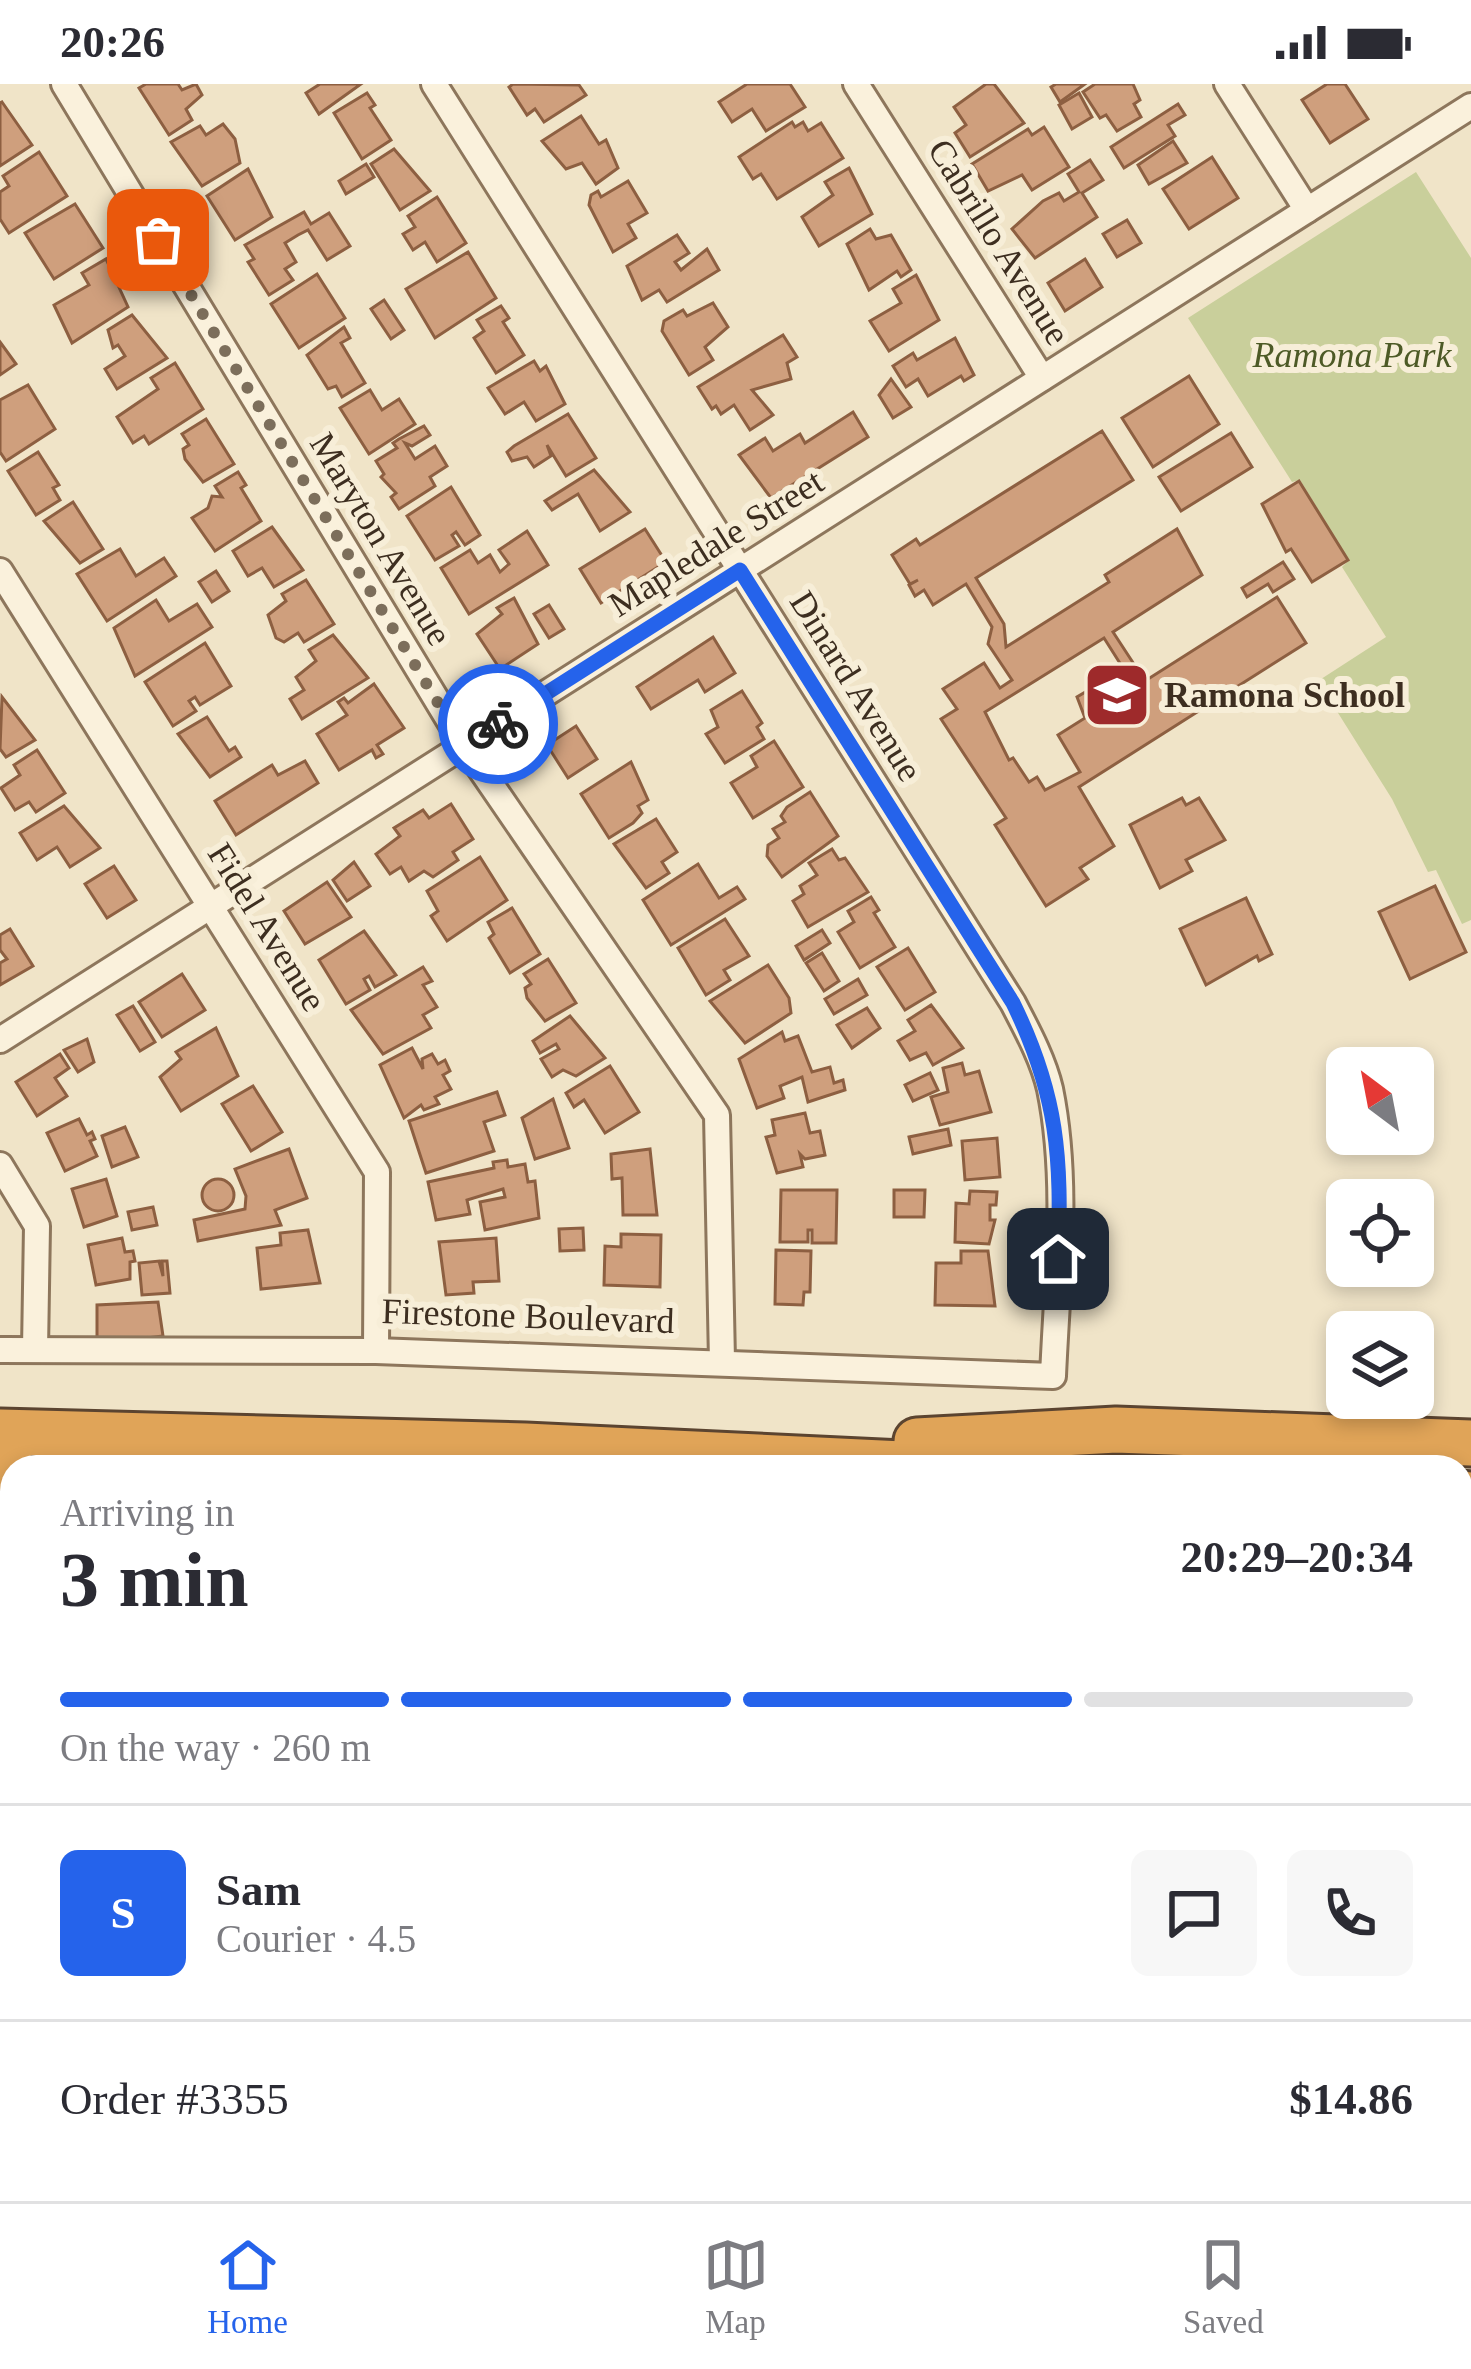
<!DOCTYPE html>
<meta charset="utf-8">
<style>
body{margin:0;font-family:"Times New Roman",serif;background:#f7f7f7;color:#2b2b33;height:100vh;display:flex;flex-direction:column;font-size:45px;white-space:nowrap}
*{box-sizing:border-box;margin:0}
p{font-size:39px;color:#7c7c81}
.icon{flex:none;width:66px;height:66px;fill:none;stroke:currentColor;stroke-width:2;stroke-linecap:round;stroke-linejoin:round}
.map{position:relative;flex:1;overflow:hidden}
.details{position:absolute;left:0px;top:1371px;width:1473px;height:747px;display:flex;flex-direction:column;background:#fff;border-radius:36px 36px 0 0;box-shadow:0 6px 18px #0003}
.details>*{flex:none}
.needle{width:78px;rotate:328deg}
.controls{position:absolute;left:1326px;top:963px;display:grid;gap:24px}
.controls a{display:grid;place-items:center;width:108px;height:108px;border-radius:18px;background:#fff;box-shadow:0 6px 18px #0003;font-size:60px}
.pin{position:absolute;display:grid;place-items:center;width:102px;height:102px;color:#fff;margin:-51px;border-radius:24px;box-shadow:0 6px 18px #0006}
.courier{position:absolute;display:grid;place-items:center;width:120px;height:120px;margin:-60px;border:9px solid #2563eb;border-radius:50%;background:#fff;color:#222;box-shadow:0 3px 15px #0007}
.summary em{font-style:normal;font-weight:700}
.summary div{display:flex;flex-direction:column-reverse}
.summary{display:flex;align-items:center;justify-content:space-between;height:204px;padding:0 60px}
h1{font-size:78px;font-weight:700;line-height:90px}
.bar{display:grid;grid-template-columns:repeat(4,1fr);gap:18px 12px;align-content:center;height:144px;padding:0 60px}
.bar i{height:15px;border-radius:9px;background:#e1e1e2}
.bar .selected{background:#2563eb}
.bar p{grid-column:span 4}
.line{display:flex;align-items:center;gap:30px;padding:0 60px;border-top:3px solid #e1e1e2}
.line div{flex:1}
.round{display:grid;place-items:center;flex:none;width:126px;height:126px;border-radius:18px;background:#f7f7f7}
.status{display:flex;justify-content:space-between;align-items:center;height:84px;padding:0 60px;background:#fff;direction:ltr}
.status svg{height:33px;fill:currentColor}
.menu{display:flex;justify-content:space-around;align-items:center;height:168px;border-top:3px solid #e1e1e2;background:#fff;font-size:33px;color:#7c7c81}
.menu a{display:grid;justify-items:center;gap:6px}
.menu .selected{color:#2563eb}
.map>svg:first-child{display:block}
</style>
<div class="status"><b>20:26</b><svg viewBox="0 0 49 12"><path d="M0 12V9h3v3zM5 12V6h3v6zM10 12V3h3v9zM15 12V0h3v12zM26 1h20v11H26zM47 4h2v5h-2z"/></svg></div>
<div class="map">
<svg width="1471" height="2117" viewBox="0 0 1471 2117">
<rect width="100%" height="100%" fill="#f0e4c8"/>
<!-- green -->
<path fill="#c9cf9b" d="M1416,88L1471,174V836L1462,840L1436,786L1428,788L1392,715L1318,597L1386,553L1342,483L1349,476L1300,396L1292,398L1188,234Z"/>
<!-- building -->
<g fill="#cf9f7d" stroke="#8d5f41" stroke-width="3" fill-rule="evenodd">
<path d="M146,0H178L182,6L196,0L202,11L186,25L192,36L169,51L139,4Z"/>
<path d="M320,0H361L319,30L306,9Z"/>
<path d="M513,0L579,1L586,11L544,38L535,25L527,31L509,3Z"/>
<path d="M747,0H790L805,23L766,47L752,25L732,38L719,18Z"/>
<path d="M986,0H994L1024,39L970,73L955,49L966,41L954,23Z"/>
<path d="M1056,0H1085L1060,18L1051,3Z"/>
<path d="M1095,0H1133L1140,16L1134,20L1141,33L1117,47L1106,31L1100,34L1083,8Z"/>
<path d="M1327,0H1345L1368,35L1330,59L1302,16Z"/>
<path d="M367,9L375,21L370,24L391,56L362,75L334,29Z"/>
<path d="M1079,9L1092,33L1072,45L1059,21Z"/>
<path d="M2,18L32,61L0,82V19Z"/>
<path d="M1178,20L1185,31L1168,41L1175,52L1124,84L1111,63Z"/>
<path d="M581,32L599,60L606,56L618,84L596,100L582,79L566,85L542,57Z"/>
<path d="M792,38L795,43L803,38L808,47L821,39L843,74L777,115L761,90L753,95L739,73Z"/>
<path d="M223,40L235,55L240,79L202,102L171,58L200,42L206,51Z"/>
<path d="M1044,43L1069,83L1032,106L1022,91L988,107L972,80L1028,45L1032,51Z"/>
<path d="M1173,57L1187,79L1149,100L1138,81Z"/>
<path d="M394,65L430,107L400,126L371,80Z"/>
<path d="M39,68L67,112L9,149L0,135V108L9,102L3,92Z"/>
<path d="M1212,73L1238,114L1189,145L1163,105Z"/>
<path d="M1090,76L1103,96L1082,109L1097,133L1035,174L1012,145L1043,117L1059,109L1064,117L1079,108L1068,90Z"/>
<path d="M366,80L374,93L346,110L339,97Z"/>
<path d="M849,84L872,130L819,162L802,133L833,111L825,98Z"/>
<path d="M248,85L272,133L235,156L207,112Z"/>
<path d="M628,97L647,129L628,140L636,154L613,168L589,121L591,111L598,107L601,113Z"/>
<path d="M437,113L466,159L437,178L425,158L413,166L403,150L415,143L408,132Z"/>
<path d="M75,120L103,164L54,195L25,149Z"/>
<path d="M304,128L311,140L329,129L350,162L327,176L308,146L298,151L285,159L296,178L285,185L293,196L269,211L248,178L254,175L245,161Z"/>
<path d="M1127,136L1141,159L1117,173L1103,150Z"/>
<path d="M870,145L876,155L891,151L911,186L901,193L897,187L869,206L847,160Z"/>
<path d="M677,151L689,169L675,178L681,186L707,165L719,186L667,218L659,206L642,216L627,182Z"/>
<path d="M468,168L496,214L435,254L406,205Z"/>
<path d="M106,175L128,223L72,259L54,221L89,201L82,189Z"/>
<path d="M1085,175L1102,203L1065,227L1048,199Z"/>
<path d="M317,190L345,234L299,264L271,220Z"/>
<path d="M916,191L939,236L889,267L870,237L901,219L893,205Z"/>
<path d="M384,216L404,246L391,255L371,225Z"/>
<path d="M713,219L728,243L705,263L713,276L689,291L662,247L664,237L683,226L687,232Z"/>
<path d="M501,222L509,234L503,238L524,271L496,289L474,254L484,247L477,236Z"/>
<path d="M132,231L167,274L117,305L105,285L125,272L118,261L113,264L108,246Z"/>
<path d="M344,243L350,254L341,259L365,299L342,313L336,302L328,305L307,271Z"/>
<path d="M783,251L797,273L787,279L791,295L752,306L773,331L750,346L734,321L721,330L716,322L712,325L698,303Z"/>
<path d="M955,254L974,291L964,297L961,292L928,312L918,295L906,303L893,282L913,269L917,276Z"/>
<path d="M0,258L16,280L0,291Z"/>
<path d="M534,277L540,287L546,282L565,320L536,337L524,318L505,330L488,304Z"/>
<path d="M175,279L203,325L149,360L144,352L133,359L117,333L158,305L151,294Z"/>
<path d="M1189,292L1219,340L1153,383L1122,334Z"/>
<path d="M891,295L911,323L893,334L879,311Z"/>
<path d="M28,301L55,345L6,377L0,368V316Z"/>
<path d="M370,306L382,326L399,315L415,340L369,370L340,324Z"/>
<path d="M853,328L868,353L771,414L739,371L765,354L773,367L800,350L805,359Z"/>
<path d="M568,330L596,374L566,392L547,361L551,372L534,383L527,373L512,377L507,368L514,362Z"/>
<path d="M206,335L234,380L203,398L185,375L183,365L189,361L182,350Z"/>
<path d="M424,342L430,351L412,362L405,359L415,375L435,362L447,382L430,393L435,402L399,425L391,413L396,409L381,393L384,390L376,377L397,364L393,359L399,355Z"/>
<path d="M1102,347L1133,396L976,494L1004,540L1006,563L1109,498L1105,491L1177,445L1202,491L1113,548L1145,597L1277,513L1306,559L1079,703L1114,762L1080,784L1088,795L1046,822L995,741L1006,734L941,635L957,625L943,605L984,579L1000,604L1012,596L988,560L992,543L966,500L933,521L924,506L915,512L909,501L918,496L910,500L892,471L916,455L920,461ZM1104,554L1135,603L1108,619L1092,604L1077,613L1085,634L1058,651L1080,688L1045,706L1037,693L1029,698L1013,674L1009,676L985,628Z"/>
<path d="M1231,349L1252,383L1181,427L1159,393Z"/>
<path d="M38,368L59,401L53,404L60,416L36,431L8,387Z"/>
<path d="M594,386L630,428L600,447L578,410L552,426L545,417Z"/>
<path d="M238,388L246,401L241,404L261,437L215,467L192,434L208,424L212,412L222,413L215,402Z"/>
<path d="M1299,397L1348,476L1312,498L1291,465L1286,468L1262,420Z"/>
<path d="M451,403L480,451L465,461L456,448L452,451L459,462L435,476L407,432Z"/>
<path d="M73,418L103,465L80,479L44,437Z"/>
<path d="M272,443L303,486L274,503L262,484L248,492L233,467Z"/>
<path d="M645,445L666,478L601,519L580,485Z"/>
<path d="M527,447L548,481L469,530L441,484L470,466L478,479L490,471L500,488L509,480L499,466Z"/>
<path d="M120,465L136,492L164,474L176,492L107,537L77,490Z"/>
<path d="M1283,478L1294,495L1273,508L1268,500L1247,513L1242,504Z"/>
<path d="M216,487L229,507L212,518L199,498Z"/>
<path d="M306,496L334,540L304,558L298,549L284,558L276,554L268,531L286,517L282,510Z"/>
<path d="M514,514L538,560L500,585L477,550L502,530L497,524Z"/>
<path d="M156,516L169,537L197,520L212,543L135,592L114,544Z"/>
<path d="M549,521L564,545L549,554L534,530Z"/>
<path d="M333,551L368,594L302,635L290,615L304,606L296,593L316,577L309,566Z"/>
<path d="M713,553L735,589L705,608L698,596L651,625L637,603Z"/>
<path d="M205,559L231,602L200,621L195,613L189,617L196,627L173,642L145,598Z"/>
<path d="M374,600L404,644L377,661L383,670L376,674L372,666L339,686L317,650L347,631L338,618L344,614L348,619Z"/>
<path d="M742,607L762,639L757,643L764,655L725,679L706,650L718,643L711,626Z"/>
<path d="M2,613L35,656L6,673L0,665Z"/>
<path d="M207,633L229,667L235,663L241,673L210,693L178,650Z"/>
<path d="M576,642L597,675L568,694L547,661Z"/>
<path d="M774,657L803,703L753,734L731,699L757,683L751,672Z"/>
<path d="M37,666L65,709L36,728L29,718L15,726L1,704L20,691L14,681Z"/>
<path d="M305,677L318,699L236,751L215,717L272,681L278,691Z"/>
<path d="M631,678L648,716L638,722L642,729L633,739L609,754L581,710Z"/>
<path d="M810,708L838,752L782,793L767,772L768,761L779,754L773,745L785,738L781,732L787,723Z"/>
<path d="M1182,714L1186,721L1199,714L1225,756L1186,776L1192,787L1160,804L1130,741Z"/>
<path d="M451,720L473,755L453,768L458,776L433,793L424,787L409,797L401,783L390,790L376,770L400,752L394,744L423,726L429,734Z"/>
<path d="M64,722L100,764L70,783L57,763L37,776L20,749Z"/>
<path d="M656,735L677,768L662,778L669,789L646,804L614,760Z"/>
<path d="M832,765L839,776L845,774L868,808L808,843L793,817L804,810L800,802L817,791L809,779Z"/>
<path d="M480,773L507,816L447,857L431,832L438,827L427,807Z"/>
<path d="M354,778L370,802L347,817L333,796Z"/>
<path d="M698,780L719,814L737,803L745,815L671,861L643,816Z"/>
<path d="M114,782L136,816L107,834L85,800Z"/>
<path d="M327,798L351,833L305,860L284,827Z"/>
<path d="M1435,802L1466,868L1410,895L1379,828Z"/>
<path d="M871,813L879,826L874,829L895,863L860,884L838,848L854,838L848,827Z"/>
<path d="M1246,814L1272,870L1259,877L1257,872L1206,901L1180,845Z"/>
<path d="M512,824L540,870L510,889L489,854L494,850L488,838Z"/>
<path d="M725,835L749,872L724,886L730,896L706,911L678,864Z"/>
<path d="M10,845L33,882L0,901V879L7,875L0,866V851Z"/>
<path d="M822,846L830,859L804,876L796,862Z"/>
<path d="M364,847L396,891L375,903L369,892L364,895L370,906L346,920L319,876Z"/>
<path d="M908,864L935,908L905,926L877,883Z"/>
<path d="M822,869L839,897L824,907L806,879Z"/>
<path d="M548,875L576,919L545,937L527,914L525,904L531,900L524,890Z"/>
<path d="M768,881L789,914L791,929L745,959L710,917Z"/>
<path d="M423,883L432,897L423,901L437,923L423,931L431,944L383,970L351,926Z"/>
<path d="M182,890L205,926L162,953L139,918Z"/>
<path d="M858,895L867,911L834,930L825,915Z"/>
<path d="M931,921L963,964L933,981L926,969L910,976L898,957L915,947L908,936Z"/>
<path d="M133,922L155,958L140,967L117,931Z"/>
<path d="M867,924L880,944L852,964L837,941Z"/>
<path d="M570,932L605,974L576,992L563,986L552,993L541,975L559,965L556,960L540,969L533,957Z"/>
<path d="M216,944L238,992L181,1027L160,993L181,975L176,968Z"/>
<path d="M782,948L785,957L798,952L812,988L830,983L834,999L843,996L845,1006L808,1018L802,993L780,1002L784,1014L757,1024L739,975Z"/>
<path d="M87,955L94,978L78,988L64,966Z"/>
<path d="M412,964L423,985L422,975L432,970L438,980L445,976L450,987L443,991L451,1005L435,1013L439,1020L424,1026L421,1021L404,1034L380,981Z"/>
<path d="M60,970L69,984L55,994L67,1012L37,1032L16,998Z"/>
<path d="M962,979L965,991L979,987L991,1028L940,1041L931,1013L948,1008L943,984Z"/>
<path d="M610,982L639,1028L605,1049L584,1016L574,1023L566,1009Z"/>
<path d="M930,989L938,1006L913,1017L905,1001Z"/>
<path d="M253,1002L282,1048L251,1067L222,1020Z"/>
<path d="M497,1008L505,1031L484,1038L494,1067L426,1089L409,1037Z"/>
<path d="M553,1015L569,1064L535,1075L522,1034Z"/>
<path d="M805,1029L810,1049L820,1047L825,1071L805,1075L800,1070L803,1083L777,1089L766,1053L775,1051L772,1036Z"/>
<path d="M79,1035L87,1051L92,1048L95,1055L90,1057L97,1072L65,1087L47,1049Z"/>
<path d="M125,1043L138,1073L112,1083L102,1052Z"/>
<path d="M948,1045L951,1061L913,1070L909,1053Z"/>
<path d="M997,1054L1000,1093L965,1096L962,1057Z"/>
<path d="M289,1065L307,1114L275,1126L281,1141L198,1157L194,1136L245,1125L246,1112L235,1085Z"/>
<path d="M650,1065L657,1131H623L622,1094L612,1095L611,1070Z"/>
<path d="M507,1076L508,1083L525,1080L528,1098L535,1097L539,1134L485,1146L480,1118L505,1113L503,1105L467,1116L470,1130L436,1136L428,1098L494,1084L493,1078Z"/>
<circle cx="218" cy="1111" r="16"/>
<path d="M106,1095L117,1132L84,1143L72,1105Z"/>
<path d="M781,1106H837L836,1159H812V1146H808V1158H780Z"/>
<path d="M894,1106H925L924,1133H894Z"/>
<path d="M970,1107L997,1108L996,1121H990V1136H995L989,1160L955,1158L956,1119L969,1120Z"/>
<path d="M153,1123L157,1141L132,1146L128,1128Z"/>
<path d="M583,1144L584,1166L560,1167L559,1145Z"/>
<path d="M308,1146L320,1199L261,1205L257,1164L281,1161L280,1149Z"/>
<path d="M621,1150L661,1151L660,1203L604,1201L605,1162L621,1163Z"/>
<path d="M122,1154L125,1168L133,1167L135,1177L130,1178V1195L96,1201L88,1161Z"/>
<path d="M496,1154L499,1197L473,1198L474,1209L446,1211L439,1158Z"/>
<path d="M776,1166L811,1167L810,1208H804L803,1221L775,1220Z"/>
<path d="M961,1167H988L995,1222L935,1221L936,1179H961Z"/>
<path d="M159,1177L163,1192L162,1177H167L170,1209L142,1211L139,1179Z"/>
<path d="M158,1218L163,1252L97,1260V1221Z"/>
<rect x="0" y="1648" width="12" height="102"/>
</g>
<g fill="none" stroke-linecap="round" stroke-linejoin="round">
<!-- minor casing -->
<g stroke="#8d765c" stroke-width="30">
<g id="minor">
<path d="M64,0L464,661L717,1031L722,1277"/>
<path d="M856,0L1042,294"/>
<path d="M1227,0L1307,126"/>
<path d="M0,487L377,1088L376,1267"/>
<path d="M0,956L1471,22"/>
<path d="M0,1081L37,1142L35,1266"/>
<path d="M0,1266L376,1267L1053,1292C1057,1198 1069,1098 1050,1005C1043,975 1027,946 1013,919L434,0"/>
</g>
</g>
<!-- tertiary casing -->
<g stroke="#8d765c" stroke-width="36">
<g id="tertiary">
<path d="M0,1589H12"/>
<path d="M1461,1625L1471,1626"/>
</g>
</g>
<!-- motorway casing -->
<g stroke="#5b4430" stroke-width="51">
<g id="motorway">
<path d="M0,1348L526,1362L965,1383"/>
<path d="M917,1357L1116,1346L1471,1359"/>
<path d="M0,1384H12"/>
<path d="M1461,1410L1471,1411"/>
<path d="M0,1445H12"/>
<path d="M1461,1449L1471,1450"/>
<path d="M1461,1491L1471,1492"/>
<path d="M0,1498H12"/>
<path d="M1461,1571H1471"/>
</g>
</g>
<!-- minor -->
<use href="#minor" stroke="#faf1dc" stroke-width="24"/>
<!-- tertiary -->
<use href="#tertiary" stroke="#faf1dc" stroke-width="30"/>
<!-- motorway -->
<use href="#motorway" stroke="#e0a458" stroke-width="45"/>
<!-- rail casing -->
<g stroke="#3d2e20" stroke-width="12">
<g id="rail">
<path d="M0,2090H12"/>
<path d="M956,2106L1471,2114"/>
</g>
</g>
<!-- rail -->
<use href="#rail" stroke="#f7eed8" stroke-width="8" stroke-dasharray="22" stroke-linecap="butt"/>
</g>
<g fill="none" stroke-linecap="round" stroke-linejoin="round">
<!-- done -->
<path stroke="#7c6e5b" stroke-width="12" stroke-dasharray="0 21.6" d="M158,156L464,662L498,640"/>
<!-- route -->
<path stroke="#2563eb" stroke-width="15" d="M498,640L740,486L1013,919C1058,1011 1062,1074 1058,1175"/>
</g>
<!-- icons -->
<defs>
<g id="school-square" transform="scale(3.45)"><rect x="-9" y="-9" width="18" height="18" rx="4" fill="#9e2a2b" stroke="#f7eed8"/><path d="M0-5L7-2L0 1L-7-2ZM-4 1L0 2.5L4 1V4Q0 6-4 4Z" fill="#fff"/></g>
</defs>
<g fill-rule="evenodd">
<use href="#school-square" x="1117" y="611"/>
</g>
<g text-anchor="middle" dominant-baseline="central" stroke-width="12" stroke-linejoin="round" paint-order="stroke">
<!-- street labels -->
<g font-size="36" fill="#3d2e20" stroke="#f7eed8">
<text transform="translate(999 158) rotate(58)">Cabrillo Avenue</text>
<text transform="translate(381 455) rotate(59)">Maryton Avenue</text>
<text transform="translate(716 459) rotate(-32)">Mapledale Street</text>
<text transform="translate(856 602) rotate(58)">Dinard Avenue</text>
<text transform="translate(267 843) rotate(58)">Fidel Avenue</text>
<text transform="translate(528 1232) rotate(2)">Firestone Boulevard</text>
</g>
<!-- park labels -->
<g font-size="36" font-style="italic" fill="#4d5a26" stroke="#f7eed8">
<text x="1352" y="271">Ramona Park</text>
</g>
<!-- poi labels -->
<g font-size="36" font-weight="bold" fill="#3d2e20" stroke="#f7eed8" text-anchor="start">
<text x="1164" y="611">Ramona School</text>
</g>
</g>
</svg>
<div class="controls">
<a><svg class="needle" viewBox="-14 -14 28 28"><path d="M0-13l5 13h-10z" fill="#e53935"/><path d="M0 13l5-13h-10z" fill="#7c7c81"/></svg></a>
<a><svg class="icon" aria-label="locate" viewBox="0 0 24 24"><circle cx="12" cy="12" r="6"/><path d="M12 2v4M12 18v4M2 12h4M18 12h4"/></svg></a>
<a><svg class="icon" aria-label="layers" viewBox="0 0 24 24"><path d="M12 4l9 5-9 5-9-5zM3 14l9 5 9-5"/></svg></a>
</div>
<div class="pin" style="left:158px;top:156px;background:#ea580c"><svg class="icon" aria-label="bag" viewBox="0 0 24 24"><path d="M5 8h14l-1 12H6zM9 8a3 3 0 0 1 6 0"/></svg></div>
<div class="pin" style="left:1058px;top:1175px;background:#1f2937"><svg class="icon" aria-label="home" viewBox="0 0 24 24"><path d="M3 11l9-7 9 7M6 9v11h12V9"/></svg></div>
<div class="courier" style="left:498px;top:640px"><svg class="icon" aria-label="bike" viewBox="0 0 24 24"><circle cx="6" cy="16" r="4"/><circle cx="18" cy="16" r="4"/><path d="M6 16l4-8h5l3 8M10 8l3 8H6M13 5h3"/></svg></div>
<section class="details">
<div class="summary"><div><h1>3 min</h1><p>Arriving in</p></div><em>20:29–20:34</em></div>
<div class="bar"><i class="selected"></i><i class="selected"></i><i class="selected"></i><i></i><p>On the way · 260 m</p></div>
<div class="line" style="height:216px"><b class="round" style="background:#2563eb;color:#fff">S</b><div><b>Sam</b><p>Courier · 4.5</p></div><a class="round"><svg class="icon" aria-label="chat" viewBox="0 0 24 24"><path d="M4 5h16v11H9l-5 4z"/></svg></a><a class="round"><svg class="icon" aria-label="phone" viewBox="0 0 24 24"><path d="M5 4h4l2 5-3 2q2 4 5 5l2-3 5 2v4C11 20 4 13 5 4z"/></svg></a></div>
<div class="line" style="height:156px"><div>Order #3355</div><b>$14.86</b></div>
</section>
</div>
<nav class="menu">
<a class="selected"><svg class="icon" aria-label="home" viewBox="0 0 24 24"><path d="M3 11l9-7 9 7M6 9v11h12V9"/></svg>Home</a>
<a><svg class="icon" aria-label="map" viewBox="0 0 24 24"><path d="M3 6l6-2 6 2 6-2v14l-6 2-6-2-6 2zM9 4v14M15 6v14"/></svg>Map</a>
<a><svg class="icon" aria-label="saved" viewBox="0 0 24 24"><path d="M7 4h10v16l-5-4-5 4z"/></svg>Saved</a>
</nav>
